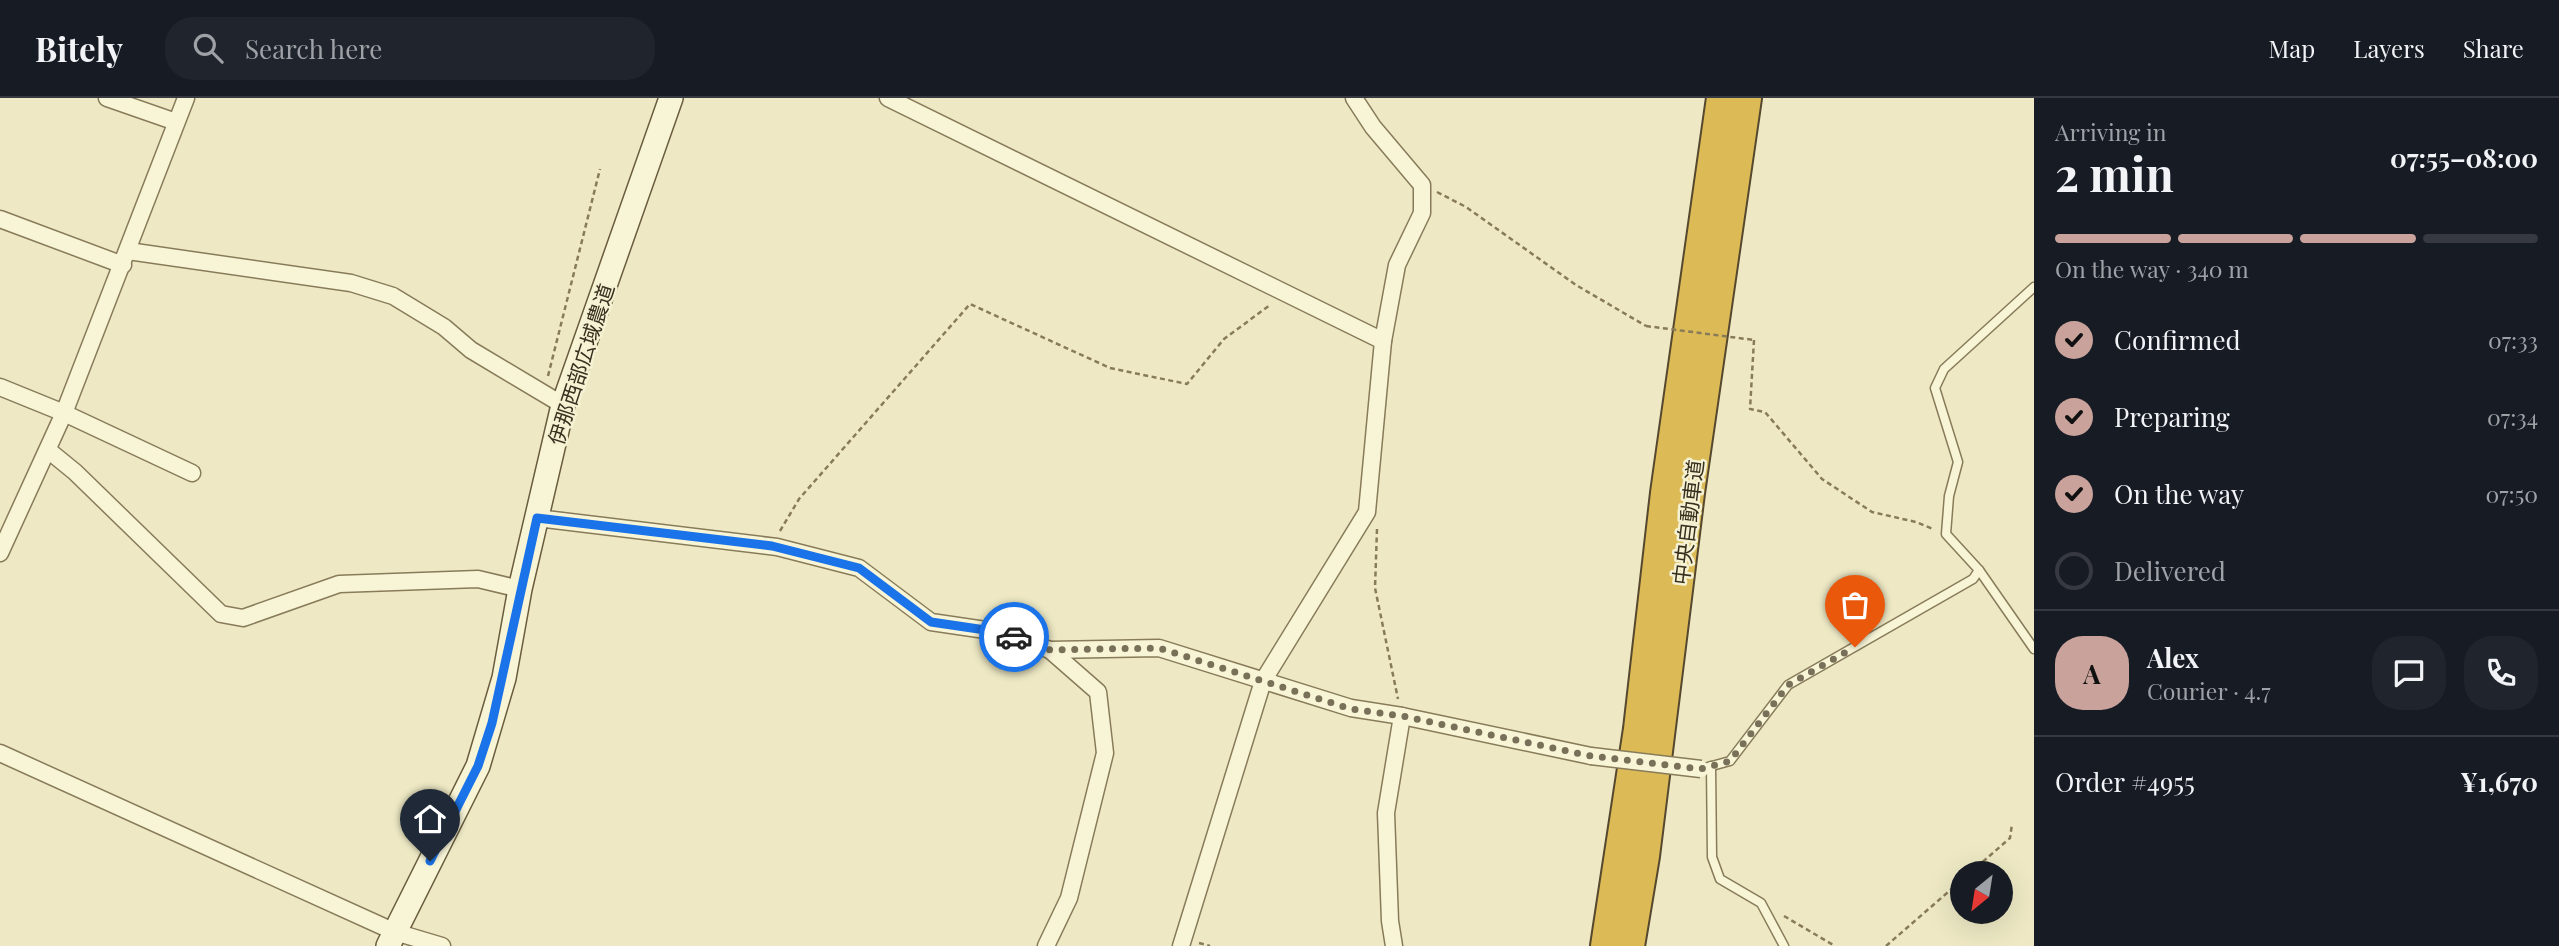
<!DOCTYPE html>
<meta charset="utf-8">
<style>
body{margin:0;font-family:"Playfair Display","Noto Sans JP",serif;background:#20242c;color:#f1f3f6;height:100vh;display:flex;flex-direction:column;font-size:26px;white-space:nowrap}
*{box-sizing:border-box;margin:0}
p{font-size:23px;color:#9ea1a6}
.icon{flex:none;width:38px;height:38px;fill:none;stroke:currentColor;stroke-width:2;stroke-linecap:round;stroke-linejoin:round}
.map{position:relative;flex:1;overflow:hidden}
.side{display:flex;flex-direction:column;background:#171b24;width:525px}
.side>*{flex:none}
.needle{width:46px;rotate:210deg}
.tools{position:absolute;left:1950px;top:763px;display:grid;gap:14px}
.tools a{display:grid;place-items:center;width:63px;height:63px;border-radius:50%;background:#171b24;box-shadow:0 7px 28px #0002;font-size:35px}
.pin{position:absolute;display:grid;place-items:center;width:60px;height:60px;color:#fff;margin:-72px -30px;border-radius:50% 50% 50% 0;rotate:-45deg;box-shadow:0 0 7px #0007}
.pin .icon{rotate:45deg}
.courier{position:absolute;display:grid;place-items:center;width:70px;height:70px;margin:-35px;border:5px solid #1a73e8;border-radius:50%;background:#fff;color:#222;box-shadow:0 2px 9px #0007}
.summary em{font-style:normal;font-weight:700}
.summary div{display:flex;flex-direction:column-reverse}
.summary{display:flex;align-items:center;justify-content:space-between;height:119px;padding:0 21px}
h1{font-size:46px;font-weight:700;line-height:52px}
.bar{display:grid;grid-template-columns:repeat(4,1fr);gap:10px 7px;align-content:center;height:84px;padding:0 21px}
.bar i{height:9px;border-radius:5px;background:#363941}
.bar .selected{background:#c8a29b}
.bar p{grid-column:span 4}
.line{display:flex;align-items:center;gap:18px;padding:0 21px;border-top:2px solid #363941}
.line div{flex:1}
.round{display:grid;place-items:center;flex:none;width:74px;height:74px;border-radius:28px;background:#20242c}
ol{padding:0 21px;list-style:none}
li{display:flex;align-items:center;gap:21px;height:77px}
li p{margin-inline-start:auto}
li .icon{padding:7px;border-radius:50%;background:#c8a29b;color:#111;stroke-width:4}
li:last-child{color:#9ea1a6}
li i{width:38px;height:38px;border:4px solid #363941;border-radius:50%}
header{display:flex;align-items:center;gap:42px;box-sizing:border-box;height:98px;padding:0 35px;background:#171b24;border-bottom:2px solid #363941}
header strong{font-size:33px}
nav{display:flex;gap:38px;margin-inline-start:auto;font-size:24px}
.search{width:490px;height:63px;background:#20242c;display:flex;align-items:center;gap:18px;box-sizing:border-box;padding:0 24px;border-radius:28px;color:#9ea1a6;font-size:26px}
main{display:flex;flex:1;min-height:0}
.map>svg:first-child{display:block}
</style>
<header>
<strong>Bitely</strong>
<div class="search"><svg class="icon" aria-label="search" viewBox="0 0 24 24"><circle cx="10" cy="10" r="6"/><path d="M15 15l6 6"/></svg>Search here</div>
<nav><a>Map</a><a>Layers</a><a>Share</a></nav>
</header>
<main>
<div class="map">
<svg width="2034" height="848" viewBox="0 0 2034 848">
<rect width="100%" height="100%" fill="#eee9c4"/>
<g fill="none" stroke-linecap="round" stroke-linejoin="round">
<!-- lane casing -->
<g stroke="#887b5a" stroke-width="11">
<g id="lane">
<path d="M1979,472L2034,551"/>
<path d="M1711,668L1712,759L1720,781L1761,805L1784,848"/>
<path d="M1701,671L1730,663L1788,587L1973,481L1979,472L1946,436L1949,398L1958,364L1935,290L1944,271L2034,189"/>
</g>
</g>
<!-- street casing -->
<g stroke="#887b5a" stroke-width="19">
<g id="street">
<path d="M107,0L176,24"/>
<path d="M888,0L1383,243"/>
<path d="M0,121L123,167"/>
<path d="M128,153L351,185L393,198L444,229L471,252L563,307"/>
<path d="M0,289L64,315L192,375"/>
<path d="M48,352L75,374L221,516L243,520L339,486L478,481L520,491"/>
<path d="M537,420L777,449L859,470L931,524L999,534L1050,552L1159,550L1351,610L1402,618L1591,658"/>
<path d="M0,455L64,315L186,0"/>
<path d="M0,655L395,834L442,848"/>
<path d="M1046,848L1069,800L1105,655L1098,594L1050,552"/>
<path d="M1181,848L1263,583L1367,414L1383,243L1397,167L1422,115V87L1373,29L1354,0"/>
<path d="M1394,848L1390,823L1386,715L1402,618"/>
</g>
</g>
<!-- secondary casing -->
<g stroke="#6a5c3e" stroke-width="26">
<path id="secondary" d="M388,848L478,668L504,580L520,491L563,307L671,0"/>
</g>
<!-- highway casing -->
<g stroke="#56482f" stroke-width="32">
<g id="highway">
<path d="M1605,848L1638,631L1665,395L1721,0"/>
<path d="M1630,848L1645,758L1690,395L1747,0"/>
</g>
</g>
<!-- path -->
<g stroke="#887b5a" stroke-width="2.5" stroke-dasharray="5 3.5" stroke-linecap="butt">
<path d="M1437,94L1466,109L1576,187L1646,228"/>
<path d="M1754,242L1750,311L1765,314L1822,381L1872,414L1916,424L1933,431"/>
<path d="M548,278L600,71"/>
<path d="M1377,431L1375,490L1398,601"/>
<path d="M780,433L799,401L970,206L1110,270L1187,286L1224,241L1270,207"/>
<path d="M1970,775L2010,740L2012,726"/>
<path d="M1784,818L1835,848"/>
<path d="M1199,845L1210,848"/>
<path d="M1886,848L1962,782"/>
</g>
<!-- lane -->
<use href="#lane" stroke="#f8f5d7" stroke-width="8"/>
<!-- street -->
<use href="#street" stroke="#f8f5d7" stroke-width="16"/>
<!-- secondary -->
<use href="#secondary" stroke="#f8f5d7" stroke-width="23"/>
<!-- highway -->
<use href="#highway" stroke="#dcba56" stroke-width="28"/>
<!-- street-bridge casing -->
<g stroke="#887b5a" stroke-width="19" stroke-linecap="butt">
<path id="street-bridge" d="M1591,658L1701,671"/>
</g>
<!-- path-bridge -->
<path stroke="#887b5a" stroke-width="2.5" stroke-dasharray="5 3.5" stroke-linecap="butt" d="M1646,228L1754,242"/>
<!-- street-bridge -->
<use href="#street-bridge" stroke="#f8f5d7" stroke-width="16"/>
</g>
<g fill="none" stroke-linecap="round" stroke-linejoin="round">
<!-- done -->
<path stroke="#787058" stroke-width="7" stroke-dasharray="0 12.6" d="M1014,539L1050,552L1159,550L1351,611L1402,618L1591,658L1701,671L1730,663L1788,587L1855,549"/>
<!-- route -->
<path stroke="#1a73e8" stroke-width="9" d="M430,763L478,668L492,625L537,420L772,448L859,470L931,524L999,534L1014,539"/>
</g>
<g text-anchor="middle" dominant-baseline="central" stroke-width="5" stroke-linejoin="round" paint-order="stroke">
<!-- street labels -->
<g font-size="21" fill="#382f1e" stroke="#f5f2d3">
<text transform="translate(580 266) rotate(-72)">伊那西部広域農道</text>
<text transform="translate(1687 424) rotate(-83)">中央自動車道</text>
</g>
</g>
</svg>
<div class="tools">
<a><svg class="needle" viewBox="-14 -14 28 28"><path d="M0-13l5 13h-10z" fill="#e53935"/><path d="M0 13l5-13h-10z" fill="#9ea1a6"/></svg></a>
</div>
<div class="pin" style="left:1855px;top:549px;background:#ea580c"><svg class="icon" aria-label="bag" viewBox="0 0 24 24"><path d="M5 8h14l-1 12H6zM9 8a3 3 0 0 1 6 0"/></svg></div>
<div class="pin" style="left:430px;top:763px;background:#1f2937"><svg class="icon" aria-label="home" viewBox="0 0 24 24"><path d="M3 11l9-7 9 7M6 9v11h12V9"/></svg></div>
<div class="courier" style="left:1014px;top:539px"><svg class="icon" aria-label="car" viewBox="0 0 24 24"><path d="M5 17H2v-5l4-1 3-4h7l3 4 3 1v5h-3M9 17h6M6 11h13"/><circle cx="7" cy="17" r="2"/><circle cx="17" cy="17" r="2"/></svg></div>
</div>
<section class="side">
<div class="summary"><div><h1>2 min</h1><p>Arriving in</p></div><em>07:55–08:00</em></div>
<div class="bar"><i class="selected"></i><i class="selected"></i><i class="selected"></i><i></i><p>On the way · 340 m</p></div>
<ol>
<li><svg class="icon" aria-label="check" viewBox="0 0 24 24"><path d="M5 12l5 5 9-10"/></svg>Confirmed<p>07:33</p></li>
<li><svg class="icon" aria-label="check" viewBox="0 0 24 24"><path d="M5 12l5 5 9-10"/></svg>Preparing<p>07:34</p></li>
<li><svg class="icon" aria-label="check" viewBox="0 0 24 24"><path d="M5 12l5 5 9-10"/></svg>On the way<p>07:50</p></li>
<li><i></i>Delivered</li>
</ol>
<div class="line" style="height:126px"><b class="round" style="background:#c8a29b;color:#111">A</b><div><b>Alex</b><p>Courier · 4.7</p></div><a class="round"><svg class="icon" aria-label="chat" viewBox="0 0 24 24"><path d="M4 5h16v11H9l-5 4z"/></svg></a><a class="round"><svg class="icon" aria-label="phone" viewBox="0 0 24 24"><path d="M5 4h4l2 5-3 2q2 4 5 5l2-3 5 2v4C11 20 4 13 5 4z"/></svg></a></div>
<div class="line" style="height:91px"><div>Order #4955</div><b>¥1,670</b></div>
</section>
</main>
